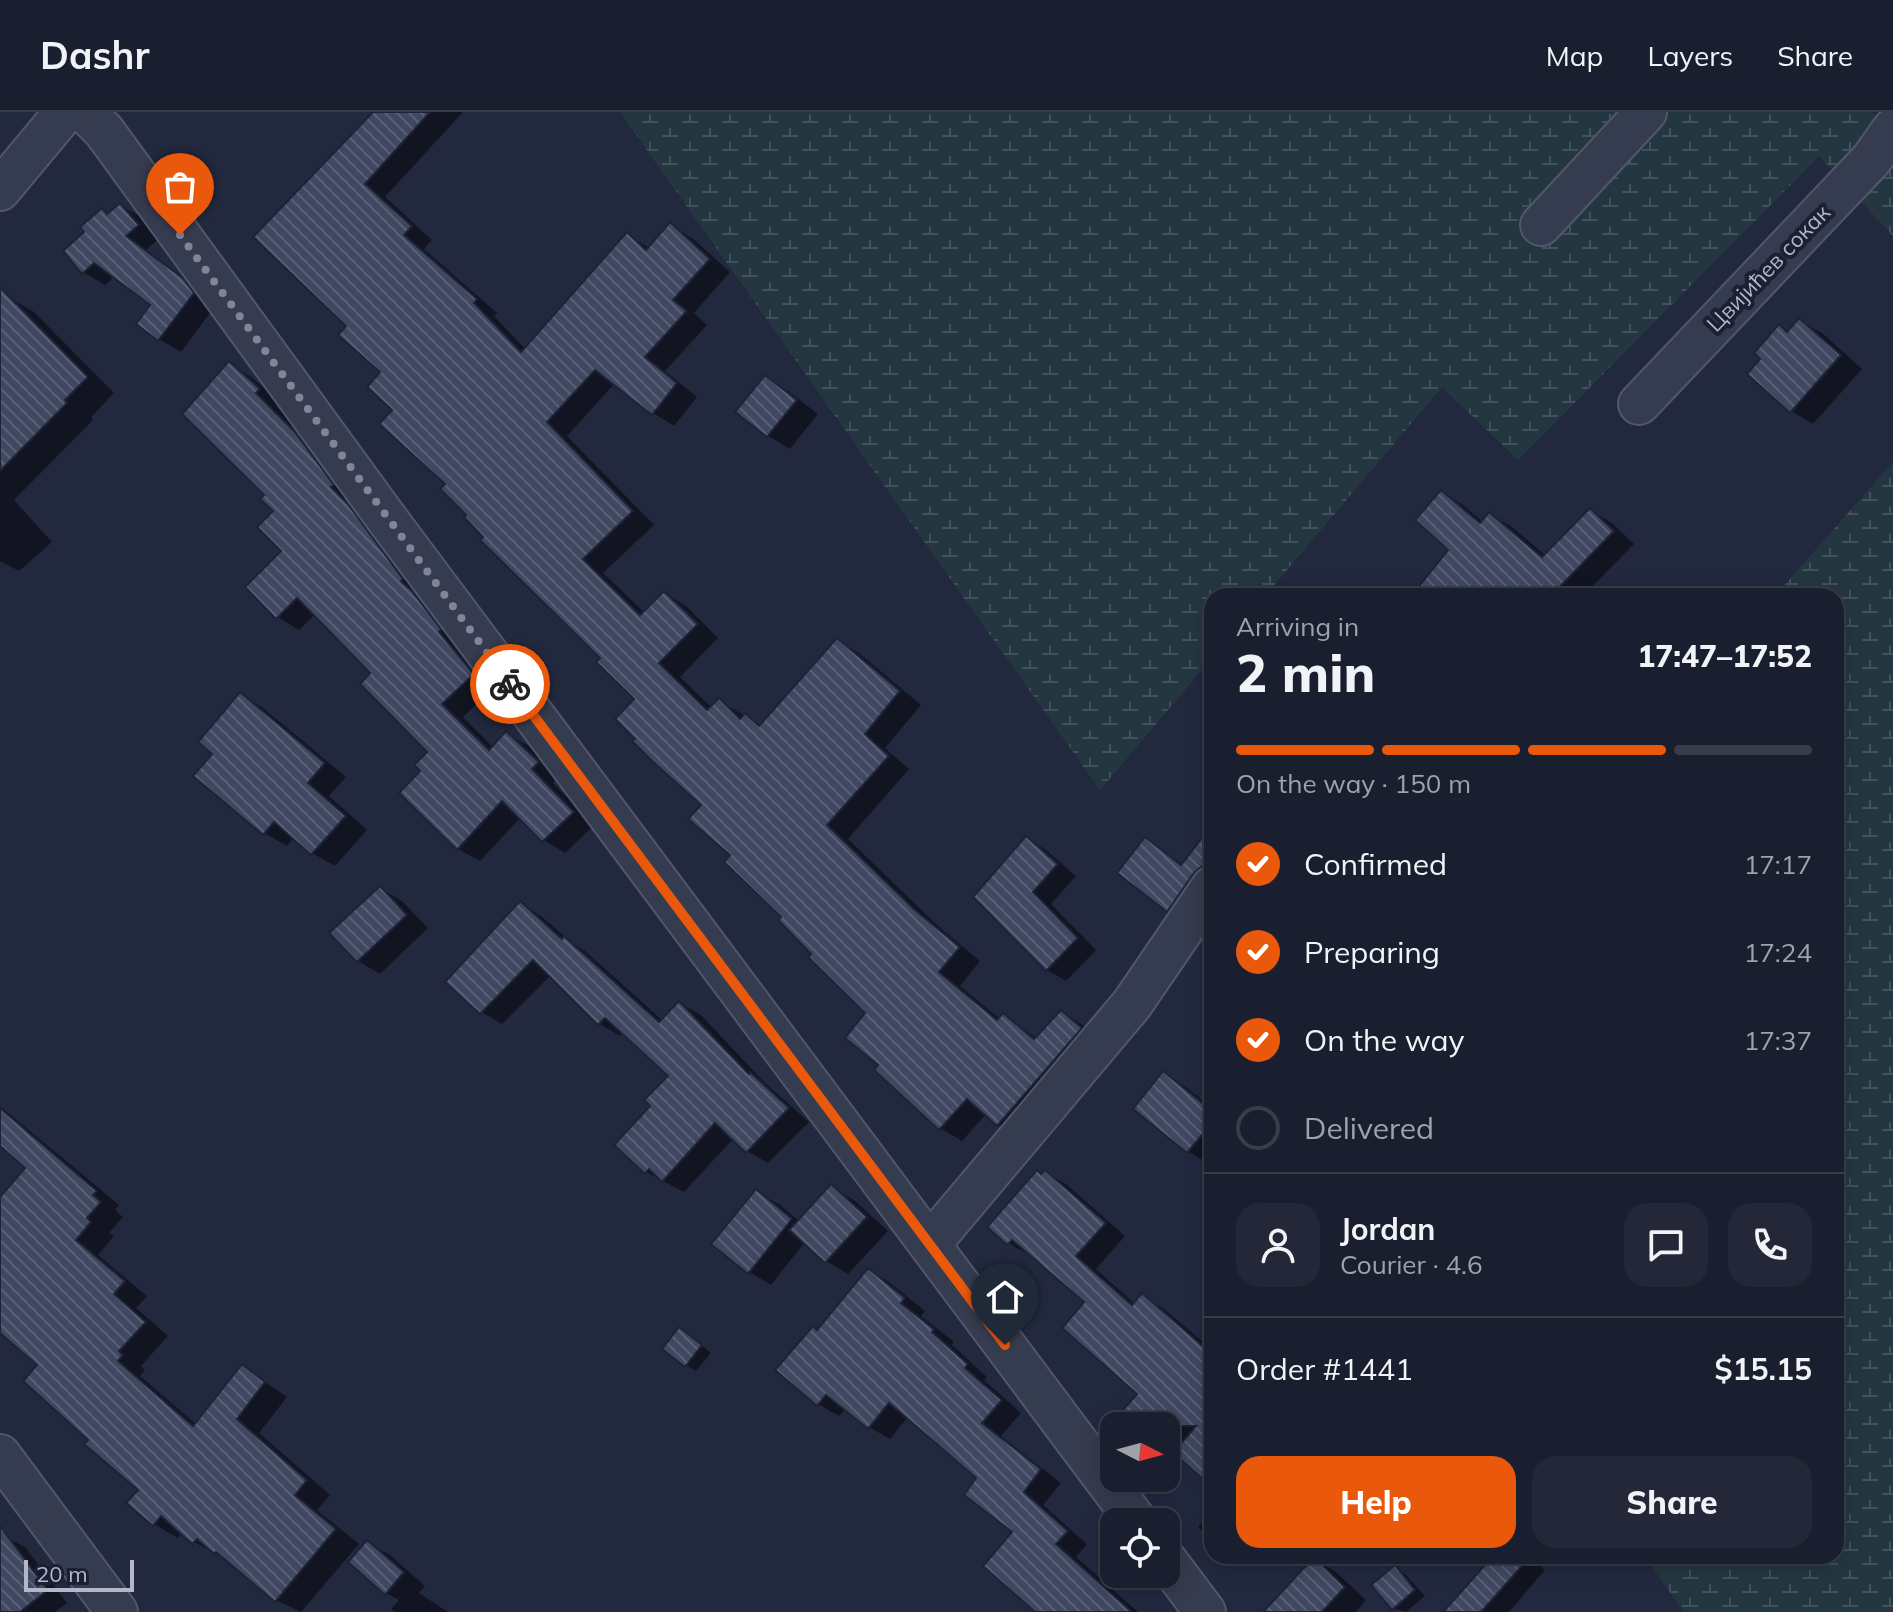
<!DOCTYPE html>
<meta charset="utf-8">
<style>
body{margin:0;font-family:Mulish,sans-serif;background:#232737;color:#f1f3f6;height:100vh;display:flex;flex-direction:column;font-size:30px;white-space:nowrap}
*{box-sizing:border-box;margin:0}
p{font-size:26px;color:#9fa2aa}
.icon{flex:none;width:44px;height:44px;fill:none;stroke:currentColor;stroke-width:2;stroke-linecap:round;stroke-linejoin:round}
.map{position:relative;flex:1;overflow:hidden}
.panel{position:absolute;left:1204px;top:476px;width:640px;height:976px;display:flex;flex-direction:column;background:#1a1f2f;border-radius:24px;box-shadow:0 4px 20px #0003,0 0 0 2px #383d4b}
.panel>*{flex:none}
.needle{width:52px;rotate:96deg}
.tools{position:absolute;left:1100px;top:1300px;display:grid;gap:16px}
.tools a{display:grid;place-items:center;width:80px;height:80px;border-radius:16px;background:#1a1f2f;box-shadow:0 4px 20px #0003,0 0 0 2px #383d4b;font-size:40px}
.scale{position:absolute;left:24px;bottom:20px;width:110px;box-sizing:border-box;padding-left:8px;border:4px solid #b2b7ca;border-top:0;font-size:22px;line-height:28px;white-space:nowrap;color:#b2b7ca;-webkit-text-stroke:6px #1b2134;paint-order:stroke}
.pin{position:absolute;display:grid;place-items:center;width:68px;height:68px;color:#fff;margin:-82px -34px;border-radius:50% 50% 50% 0;rotate:-45deg;box-shadow:0 0 8px #0007}
.pin .icon{rotate:45deg}
.courier{position:absolute;display:grid;place-items:center;width:80px;height:80px;margin:-40px;border:6px solid #ea580c;border-radius:50%;background:#fff;color:#222;box-shadow:0 2px 10px #0007}
.head em{font-style:normal;font-weight:800}
.head div{display:flex;flex-direction:column-reverse}
.head{display:flex;align-items:center;justify-content:space-between;height:136px;padding:0 32px}
h1{font-size:52px;font-weight:800;line-height:60px}
.bar{display:grid;grid-template-columns:repeat(4,1fr);gap:12px 8px;align-content:center;height:96px;padding:0 32px}
.bar i{height:10px;border-radius:6px;background:#383d4b}
.bar .current{background:#ea580c}
.bar p{grid-column:span 4}
.line{display:flex;align-items:center;gap:20px;padding:0 32px;border-top:2px solid #383d4b}
.line div{flex:1}
.round{display:grid;place-items:center;flex:none;width:84px;height:84px;border-radius:24px;background:#232737}
ol{padding:0 32px;list-style:none}
li{display:flex;align-items:center;gap:24px;height:88px}
li p{margin-inline-start:auto}
li .icon{padding:8px;border-radius:50%;background:#ea580c;color:#fff;stroke-width:4}
li:last-child{color:#9fa2aa}
li i{width:44px;height:44px;border:4px solid #383d4b;border-radius:50%}
.cta{display:flex;gap:16px;margin-top:auto;padding:16px 32px}
.cta a{flex:1;height:92px;border-radius:24px;background:#ea580c;color:#fff;font-size:32px;font-weight:800;line-height:92px;text-align:center}
.cta a+a{background:#232737;color:#f1f3f6}
header{display:flex;align-items:center;gap:48px;box-sizing:border-box;height:112px;padding:0 40px;background:#1a1f2f;border-bottom:2px solid #383d4b}
header strong{font-size:38px}
nav{display:flex;gap:44px;margin-inline-start:auto;font-size:28px}
.map>svg:first-child{display:block}
</style>
<header>
<strong>Dashr</strong>
<nav><a>Map</a><a>Layers</a><a>Share</a></nav>
</header>
<div class="map">
<svg width="1893" height="1500" viewBox="0 0 1893 1500">
<defs>
<pattern id="wetland-marsh" width="20" height="14" patternUnits="userSpaceOnUse" patternTransform="scale(2)"><rect width="20" height="14" fill="#243740"/><path d="M1 5h8M5 5V1M11 12h8M15 12V8" fill="none" stroke="#41525a"/></pattern>
<pattern id="building-back-hatch" width="6" height="6" patternUnits="userSpaceOnUse" patternTransform="scale(2)"><rect width="6" height="6" fill="#404861"/><path d="M-1 5l2 2M0 0l6 6M5-1l2 2" fill="none" stroke="#596076"/></pattern>
</defs>
<rect width="100%" height="100%" fill="#22293f"/>
<!-- wetland -->
<g fill="url(#wetland-marsh)">
<path d="M620,0H1871L1893,25V124L1819,44L1518,348L1442,275L1265,484H1212V546L1100,678Z"/>
<path d="M1893,350V1500H1684L1644,1444H1836V484H1775Z"/>
</g>
<!-- shadow -->
<g fill="#0007">
<path d="M376,0H463L385,85L432,128L424,137L497,201L494,204L526,238L627,123L650,136L671,113L692,126L730,160L694,201L707,213L665,259L697,285L674,314L653,301L615,271L567,324L654,413L603,461L645,501L665,481L686,494L718,526L680,565L712,596L719,589L763,614L837,528L859,541L921,593L885,636L909,657L848,727L937,813L980,849L960,874L1000,907L1003,903L1038,927L1062,900L1083,913L1102,930L1020,1025L998,1013L986,1002L962,1029L940,1016L881,953L868,901L814,842L733,743L637,587L602,546L486,425L395,298L383,260L349,213L256,125Z"/>
<path d="M120,93L143,106L160,126L146,138L205,181L215,194L181,240L159,227L153,192L115,164L105,173L83,160L87,120L103,99L109,103Z"/>
<path d="M7,184L34,200L114,281L91,305L93,308L14,388L52,430L19,459L0,449V191Z"/>
<path d="M1800,209L1822,221L1862,257L1813,312L1791,299L1763,247L1779,215L1789,221Z"/>
<path d="M230,252L251,265L281,290L277,295L317,334L495,575L463,605L494,636L507,622L529,634L560,663L553,671L594,713L565,741L544,728L521,705L480,749L458,737L429,640L373,561L315,502L299,518L278,505L284,439L276,399L267,383Z"/>
<path d="M766,266L788,279L818,302L790,337L768,324L738,300Z"/>
<path d="M1442,380L1463,393L1483,410L1490,402L1512,415L1546,444L1590,398L1612,411L1634,432L1583,484H1414L1451,437Z"/>
<path d="M240,582L262,595L346,665L329,684L367,718L335,754L312,741L294,725L287,734L264,721L196,664L215,641Z"/>
<path d="M1026,726L1046,738L1076,764L1051,792L1096,838L1066,869L1047,858L976,785Z"/>
<path d="M1145,728L1184,753L1212,741V779L1190,811L1168,798L1120,761Z"/>
<path d="M380,776L402,789L428,816L380,862L358,849Z"/>
<path d="M520,791L541,804L572,831L585,839L663,909L680,891L701,903L764,970L809,1010L768,1051L747,1039L734,1026L684,1080L646,1060L653,993L671,964L624,920L620,924L600,912L551,863L502,912L481,900Z"/>
<path d="M1164,962L1186,975L1212,996L1211,1053L1189,1040L1136,996Z"/>
<path d="M0,994L119,1093L115,1098L123,1105L109,1121L114,1124L98,1143L147,1184L136,1196L168,1224L141,1254L145,1258L140,1264L197,1313L242,1254L287,1285L259,1321L330,1383L317,1398L359,1432L301,1500L276,1488L231,1450L194,1430L182,1420L178,1426L154,1412L141,1378L90,1327L40,1253L0,1213V1088L28,1055L2,1033L0,1036Z"/>
<path d="M1045,1060L1066,1072L1125,1124L1096,1157L1135,1192L1142,1184L1163,1196L1203,1230L1212,1220V1372L1185,1348L1183,1350L1166,1341V1314H1134L1140,1281L1087,1190L1031,1141L1029,1143L1008,1131Z"/>
<path d="M831,1075L854,1088L888,1119L848,1162L826,1149L805,1130L771,1173L749,1160L756,1080L779,1092L799,1109Z"/>
<path d="M868,1158L889,1170L925,1199L921,1204L954,1230L952,1233L987,1265L984,1268L1021,1301L1001,1324L1061,1371L1043,1393L1087,1432L1076,1445L1138,1500H1038L1015,1420L979,1366L908,1305L890,1327L869,1315L846,1296L839,1304L818,1292V1220Z"/>
<path d="M690,1224L711,1241L696,1259L686,1253Z"/>
<path d="M1212,1399V1428L1198,1415Z"/>
<path d="M0,1422L25,1435L67,1491L55,1500H0Z"/>
<path d="M368,1431L390,1443L425,1474L419,1481L448,1500H395L391,1497L399,1488L386,1481Z"/>
<path d="M1472,1444H1529L1545,1458L1509,1500H1453L1485,1456Z"/>
<path d="M1314,1447L1336,1460L1366,1488L1356,1500H1275Z"/>
<path d="M1395,1456L1405,1462L1425,1484L1406,1500L1393,1496Z"/>
</g>
<!-- building -->
<g fill="url(#building-back-hatch)" stroke="#1d2336" stroke-width="2">
<path d="M373,0H430L365,72L412,114L404,123L477,187L474,191L521,240L627,120L646,138L670,110L710,147L673,188L687,199L645,245L677,271L652,303L595,258L547,310L633,399L583,447L640,503L664,479L698,512L659,551L707,598L719,586L740,607L745,601L759,614L837,526L900,579L865,622L889,644L827,713L915,798L960,835L939,860L997,908L1003,901L1034,927L1061,898L1082,916L997,1014L967,987L939,1018L874,958L878,953L845,926L865,901L808,845L811,842L778,808L781,805L724,750L730,743L688,707L701,693L652,649L632,629L635,627L615,607L634,587L596,550L600,546L480,428L483,425L464,405L466,403L440,377L445,372L379,312L392,298L367,275L380,260L338,223L346,214L253,125Z"/>
<path d="M120,91L139,113L126,124L183,166L194,181L158,229L136,212L150,193L94,151L82,162L63,139L84,120L80,115L102,96L107,102Z"/>
<path d="M0,175L88,265L65,288L67,291L0,359Z"/>
<path d="M1799,206L1841,243L1790,301L1747,262L1760,247L1754,241L1779,212L1787,220Z"/>
<path d="M229,249L260,277L256,281L295,320L334,373L331,375L348,392L403,467L401,469L412,479L441,517L439,520L474,562L442,592L489,638L506,619L539,650L532,657L574,700L542,730L502,689L457,738L399,681L420,659L414,653L427,640L360,572L370,561L297,486L276,507L245,475L281,439L257,415L273,399L260,387L264,383L182,302Z"/>
<path d="M765,263L797,288L767,325L735,300Z"/>
<path d="M1441,378L1480,411L1489,400L1542,445L1590,396L1614,419L1551,484H1411L1448,438L1415,408Z"/>
<path d="M240,580L325,651L308,671L346,704L311,743L274,710L263,723L193,664L212,642L198,630Z"/>
<path d="M1212,713V752L1201,755L1194,761L1167,800L1117,761L1145,725L1181,753Z"/>
<path d="M1026,724L1058,752L1033,780L1078,826L1046,859L973,785Z"/>
<path d="M380,774L407,803L357,850L329,821Z"/>
<path d="M520,789L562,827L564,824L659,910L679,889L749,962L750,960L789,996L746,1041L715,1011L662,1070L649,1057L645,1062L614,1033L650,994L644,988L668,964L605,906L598,913L533,848L480,902L445,870Z"/>
<path d="M1163,959L1212,999V1011L1187,1041L1133,997Z"/>
<path d="M0,996L97,1079L93,1083L101,1090L87,1106L91,1110L76,1128L125,1169L114,1182L146,1210L119,1239L123,1243L118,1249L193,1314L242,1252L265,1270L237,1307L307,1368L295,1383L336,1417L275,1490L216,1440L214,1442L197,1427L192,1432L161,1404L153,1414L126,1391L138,1378L84,1332L88,1328L23,1269L37,1253L0,1221V1085L25,1056L0,1034Z"/>
<path d="M1037,1058L1041,1062L1045,1058L1106,1111L1076,1144L1132,1193L1142,1181L1212,1242V1375L1173,1341L1196,1314H1109L1137,1282L1062,1216L1084,1190L1012,1128L1007,1133L987,1115Z"/>
<path d="M831,1072L867,1105L825,1151L789,1118Z"/>
<path d="M756,1077L792,1107L748,1162L711,1132Z"/>
<path d="M868,1156L905,1186L901,1191L934,1217L932,1220L968,1252L965,1256L1002,1288L982,1311L1041,1357L1024,1380L1068,1419L1056,1432L1132,1500H1035L983,1454L1012,1420L964,1383L976,1366L889,1291L868,1317L826,1283L817,1294L775,1258L813,1214L817,1218Z"/>
<path d="M679,1215L702,1233L685,1255L662,1237Z"/>
<path d="M0,1414L48,1478L20,1500H0Z"/>
<path d="M367,1428L404,1460L385,1483L348,1450Z"/>
<path d="M1493,1444H1531L1481,1500H1443Z"/>
<path d="M1314,1445L1345,1475L1322,1500H1263Z"/>
<path d="M1395,1453L1415,1478L1392,1498L1371,1473Z"/>
</g>
<g fill="none" stroke-linecap="round" stroke-linejoin="round">
<!-- minor casing -->
<g stroke="#51576a" stroke-width="44">
<g id="minor">
<path d="M85,0L104,19L387,407L1137,1410"/>
<path d="M0,78L65,0"/>
<path d="M1541,113L1646,0"/>
<path d="M1639,292L1871,48L1893,17"/>
<path d="M930,1132L1132,892L1212,775"/>
<path d="M0,1343L117,1500"/>
<path d="M1166,1448L1205,1500"/>
</g>
</g>
<!-- minor -->
<use href="#minor" stroke="#363c4f" stroke-width="40"/>
</g>
<g fill="none" stroke-linecap="round" stroke-linejoin="round">
<!-- done -->
<path stroke="#808599" stroke-width="8" stroke-dasharray="0 14.4" d="M180,123L510,572"/>
<!-- route -->
<path stroke="#ea580c" stroke-width="10" d="M510,572L1005,1233"/>
</g>
<g text-anchor="middle" dominant-baseline="central" stroke-width="8" stroke-linejoin="round" paint-order="stroke">
<!-- street labels -->
<g font-size="22" fill="#b2b7ca" stroke="#1b2134">
<text transform="translate(1768 156) rotate(-46)">Цвијићев сокак</text>
</g>
</g>
</svg>
<div class="tools">
<a><svg class="needle" viewBox="-14 -14 28 28"><path d="M0-13l5 13h-10z" fill="#e53935"/><path d="M0 13l5-13h-10z" fill="#9fa2aa"/></svg></a>
<a><svg class="icon" aria-label="locate" viewBox="0 0 24 24"><circle cx="12" cy="12" r="6"/><path d="M12 2v4M12 18v4M2 12h4M18 12h4"/></svg></a>
</div>
<div class="scale">20 m</div>
<div class="pin" style="left:180px;top:123px;background:#ea580c"><svg class="icon" aria-label="bag" viewBox="0 0 24 24"><path d="M5 8h14l-1 12H6zM9 8a3 3 0 0 1 6 0"/></svg></div>
<div class="pin" style="left:1005px;top:1233px;background:#1f2937"><svg class="icon" aria-label="home" viewBox="0 0 24 24"><path d="M3 11l9-7 9 7M6 9v11h12V9"/></svg></div>
<div class="courier" style="left:510px;top:572px"><svg class="icon" aria-label="bike" viewBox="0 0 24 24"><circle cx="6" cy="16" r="4"/><circle cx="18" cy="16" r="4"/><path d="M6 16l4-8h5l3 8M10 8l3 8H6M13 5h3"/></svg></div>
<section class="panel">
<div class="head"><div><h1>2 min</h1><p>Arriving in</p></div><em>17:47–17:52</em></div>
<div class="bar"><i class="current"></i><i class="current"></i><i class="current"></i><i></i><p>On the way · 150 m</p></div>
<ol>
<li><svg class="icon" aria-label="check" viewBox="0 0 24 24"><path d="M5 12l5 5 9-10"/></svg>Confirmed<p>17:17</p></li>
<li><svg class="icon" aria-label="check" viewBox="0 0 24 24"><path d="M5 12l5 5 9-10"/></svg>Preparing<p>17:24</p></li>
<li><svg class="icon" aria-label="check" viewBox="0 0 24 24"><path d="M5 12l5 5 9-10"/></svg>On the way<p>17:37</p></li>
<li><i></i>Delivered</li>
</ol>
<div class="line" style="height:144px"><a class="round"><svg class="icon" aria-label="person" viewBox="0 0 24 24"><circle cx="12" cy="8" r="4"/><path d="M4 21q1-7 8-7t8 7"/></svg></a><div><b>Jordan</b><p>Courier · 4.6</p></div><a class="round"><svg class="icon" aria-label="chat" viewBox="0 0 24 24"><path d="M4 5h16v11H9l-5 4z"/></svg></a><a class="round"><svg class="icon" aria-label="phone" viewBox="0 0 24 24"><path d="M5 4h4l2 5-3 2q2 4 5 5l2-3 5 2v4C11 20 4 13 5 4z"/></svg></a></div>
<div class="line" style="height:104px"><div>Order #1441</div><b>$15.15</b></div>
<div class="cta"><a>Help</a><a>Share</a></div>
</section>
</div>
